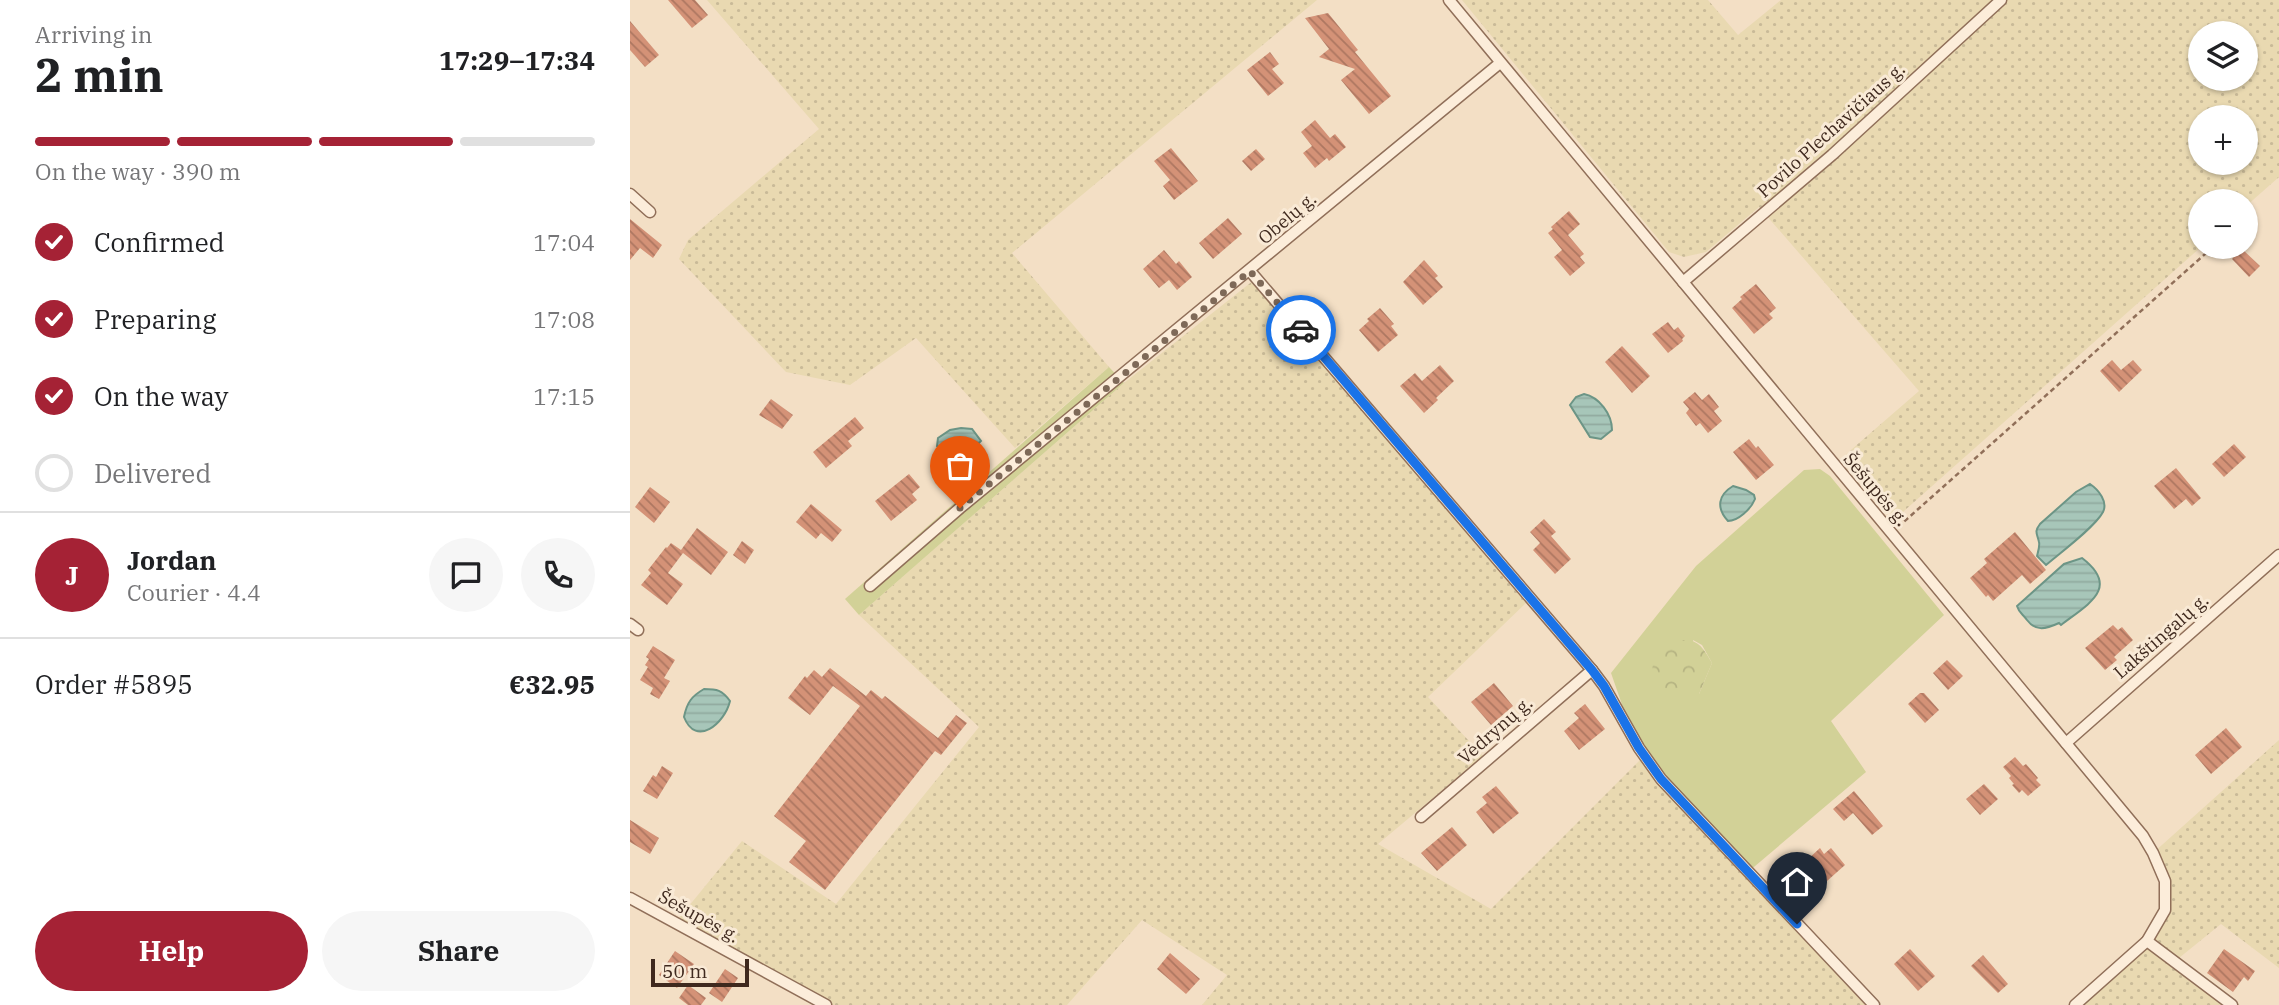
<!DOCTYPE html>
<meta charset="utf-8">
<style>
body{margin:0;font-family:"IBM Plex Serif",serif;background:#f6f6f6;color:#202124;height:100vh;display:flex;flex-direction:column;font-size:26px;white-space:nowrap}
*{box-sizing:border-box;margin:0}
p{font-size:23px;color:#757577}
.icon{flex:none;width:38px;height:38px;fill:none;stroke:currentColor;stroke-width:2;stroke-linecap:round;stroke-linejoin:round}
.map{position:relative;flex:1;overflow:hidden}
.sheet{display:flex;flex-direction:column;background:#fff;width:630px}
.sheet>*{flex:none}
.fabs{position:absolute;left:1558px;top:21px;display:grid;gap:14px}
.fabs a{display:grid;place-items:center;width:70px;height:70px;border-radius:50%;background:#fff;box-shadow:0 2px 5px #0004;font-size:35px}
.scale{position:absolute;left:21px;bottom:18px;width:98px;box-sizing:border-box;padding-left:7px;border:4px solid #3f291e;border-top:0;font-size:19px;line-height:24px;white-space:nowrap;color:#3f291e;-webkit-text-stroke:5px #f9ead6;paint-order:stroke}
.pin{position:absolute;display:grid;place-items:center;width:60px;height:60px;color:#fff;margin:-72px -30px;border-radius:50% 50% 50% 0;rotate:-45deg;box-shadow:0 0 7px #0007}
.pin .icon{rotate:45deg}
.courier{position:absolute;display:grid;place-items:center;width:70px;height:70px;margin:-35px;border:5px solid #1a73e8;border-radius:50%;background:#fff;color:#222;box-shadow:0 2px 9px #0007}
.overview em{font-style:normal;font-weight:700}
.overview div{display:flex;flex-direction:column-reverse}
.overview{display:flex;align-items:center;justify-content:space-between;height:119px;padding:0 35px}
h1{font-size:46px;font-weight:700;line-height:52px}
.bar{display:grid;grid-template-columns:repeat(4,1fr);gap:10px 7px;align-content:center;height:84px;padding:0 35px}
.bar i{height:9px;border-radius:5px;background:#e0e0e0}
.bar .selected{background:#a52235}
.bar p{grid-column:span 4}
.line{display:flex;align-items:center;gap:18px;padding:0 35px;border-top:2px solid #e0e0e0}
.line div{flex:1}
.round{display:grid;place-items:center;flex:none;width:74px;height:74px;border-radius:37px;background:#f6f6f6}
ol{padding:0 35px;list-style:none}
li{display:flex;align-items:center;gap:21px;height:77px}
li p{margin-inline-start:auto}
li .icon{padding:7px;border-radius:50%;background:#a52235;color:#fff;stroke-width:4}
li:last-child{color:#757577}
li i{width:38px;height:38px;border:4px solid #e0e0e0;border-radius:50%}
.cta{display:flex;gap:14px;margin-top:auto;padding:14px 35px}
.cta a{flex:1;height:80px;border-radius:42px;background:#a52235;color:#fff;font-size:28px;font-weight:700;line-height:80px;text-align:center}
.cta a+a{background:#f6f6f6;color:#202124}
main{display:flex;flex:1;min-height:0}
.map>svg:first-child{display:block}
</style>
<main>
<section class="sheet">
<div class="overview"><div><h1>2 min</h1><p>Arriving in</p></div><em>17:29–17:34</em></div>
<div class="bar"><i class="selected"></i><i class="selected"></i><i class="selected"></i><i></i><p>On the way · 390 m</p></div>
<ol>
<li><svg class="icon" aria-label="check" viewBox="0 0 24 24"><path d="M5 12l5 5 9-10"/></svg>Confirmed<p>17:04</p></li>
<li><svg class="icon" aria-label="check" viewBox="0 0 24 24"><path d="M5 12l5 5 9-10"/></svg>Preparing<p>17:08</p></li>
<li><svg class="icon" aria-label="check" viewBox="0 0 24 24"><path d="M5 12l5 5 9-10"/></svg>On the way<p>17:15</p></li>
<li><i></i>Delivered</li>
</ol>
<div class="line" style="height:126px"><b class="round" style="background:#a52235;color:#fff">J</b><div><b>Jordan</b><p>Courier · 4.4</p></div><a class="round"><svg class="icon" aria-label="chat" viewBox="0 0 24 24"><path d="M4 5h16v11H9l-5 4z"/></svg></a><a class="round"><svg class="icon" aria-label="phone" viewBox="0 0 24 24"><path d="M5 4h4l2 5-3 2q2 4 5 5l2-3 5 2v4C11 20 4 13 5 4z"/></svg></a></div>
<div class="line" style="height:91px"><div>Order #5895</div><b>€32.95</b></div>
<div class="cta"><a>Help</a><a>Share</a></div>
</section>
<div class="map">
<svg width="1649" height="1005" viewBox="0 0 1649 1005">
<defs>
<pattern id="farmland-dots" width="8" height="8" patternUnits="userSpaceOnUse" patternTransform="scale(1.75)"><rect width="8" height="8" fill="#e9d9b1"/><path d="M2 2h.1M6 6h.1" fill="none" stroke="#c9ba98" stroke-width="1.8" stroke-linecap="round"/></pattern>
<pattern id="forest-crowns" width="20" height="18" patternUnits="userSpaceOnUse" patternTransform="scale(1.75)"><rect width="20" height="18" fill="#d2d197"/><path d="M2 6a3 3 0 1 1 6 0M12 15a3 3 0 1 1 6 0" fill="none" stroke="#b5b382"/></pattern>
<pattern id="water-rules" width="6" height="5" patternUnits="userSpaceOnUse" patternTransform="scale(1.75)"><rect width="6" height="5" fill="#a7c6b9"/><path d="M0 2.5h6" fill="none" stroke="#91aa9f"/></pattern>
<pattern id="building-back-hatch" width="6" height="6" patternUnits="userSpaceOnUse" patternTransform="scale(1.75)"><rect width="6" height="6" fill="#d49277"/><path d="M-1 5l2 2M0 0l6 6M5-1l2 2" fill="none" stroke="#ad7761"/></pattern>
</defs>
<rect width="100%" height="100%" fill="#f3dfc5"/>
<!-- farmland -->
<g fill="url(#farmland-dots)" fill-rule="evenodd">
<path d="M77,0H687L382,253L479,367L385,448L286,338L220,385L156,372L49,259L58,240L189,129Z"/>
<path d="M832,0H1078L1108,35L1151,0H1649V177L1615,207V201H1570L1571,247L1265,519L1214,456L1289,391L1129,207L1076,252L1054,257L1039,252ZM1570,33H1615V79H1570ZM1570,117H1615V163H1570Z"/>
<path d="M624,280L896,603L798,697L853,756L748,844L861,909L1011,759L1244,1005H572L597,975L512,920L437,1005H196L45,923L112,841L206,904L349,727L229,615L494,383Z"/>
<path d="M1649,740V968L1591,924L1549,958L1610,1005H1454L1490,964L1517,941L1535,911V881L1523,853Z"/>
</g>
<!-- grass -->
<g fill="#d2d197" fill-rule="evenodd">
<path d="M479,367L494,383L229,615L215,599Z"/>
<path d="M1190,469L1200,476L1314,615L1201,721L1236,772L1118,872L1011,759L981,673L1066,566L1174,470ZM1063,640L1072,645L1082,663L1069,694Z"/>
</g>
<!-- forest -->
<path fill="url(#forest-crowns)" d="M1038,640C1065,640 1068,638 1082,663L1069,694L1041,698L1019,691L1024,657Z"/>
<!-- water -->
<g fill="url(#water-rules)" stroke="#6c9586" stroke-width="2">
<path d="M954,394C969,397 982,414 982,430L971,439L960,437L940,405L946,397Z"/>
<path d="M331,428L342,429L351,441L339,453L323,461L307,446L308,438L320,430Z"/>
<path d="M1460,484C1469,490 1478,502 1473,512C1465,527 1430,553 1416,565L1407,556C1408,552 1410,546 1409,542C1407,533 1404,532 1410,524L1446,492Z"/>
<path d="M1103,486L1116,490L1124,495L1125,499C1121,509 1108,521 1098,521C1086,508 1088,495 1103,486Z"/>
<path d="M1452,558C1491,588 1458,604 1431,625L1429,623C1416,629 1406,632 1397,620C1393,614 1389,613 1387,606L1434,564Z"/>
<path d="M74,689C87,689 92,690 100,701C95,723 66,748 54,717C57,702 62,696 74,689Z"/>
</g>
<!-- building -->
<g fill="url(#building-back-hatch)">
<path d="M38,0H65L78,15L62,28Z"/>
<path d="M698,13L728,50L725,52L761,96L739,114L711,80L725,69L689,57L699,49L675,18Z"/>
<path d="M0,21L29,55L15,67L0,50Z"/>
<path d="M640,52L649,64L642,69L654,83L638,96L617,70Z"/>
<path d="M685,120L700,138L705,134L716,147L699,161L697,158L685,168L673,153L682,146L671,132Z"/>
<path d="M541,148L568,181L544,200L533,186L540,180L524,161Z"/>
<path d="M626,149L635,159L621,171L612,161Z"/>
<path d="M939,211L950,224L938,235L954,254L950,257L955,263L940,276L924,257L932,250L918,233L923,229L921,227Z"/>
<path d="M598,218L612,234L583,259L569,243Z"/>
<path d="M0,219L32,245L23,258L10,248L0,260Z"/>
<path d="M1612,249L1630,266L1619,277L1602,259Z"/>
<path d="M534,250L546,264L549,261L562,277L547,290L539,280L529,288L513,269Z"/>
<path d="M794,260L808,276L805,278L813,287L793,305L773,282Z"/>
<path d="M1126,284L1146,308L1139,314L1143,318L1124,334L1102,308L1112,299L1110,297Z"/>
<path d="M750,308L764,324L761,326L768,335L748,352L729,330L739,321L737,319Z"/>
<path d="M1038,322L1044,330L1048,327L1055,336L1052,339L1053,341L1038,353L1022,334Z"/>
<path d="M992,346L1020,376L1002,393L975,362Z"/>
<path d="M1482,360L1491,370L1503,360L1512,370L1489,392L1470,371Z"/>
<path d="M810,365L824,381L806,398L808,400L794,413L770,386L785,373L792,381Z"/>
<path d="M1065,392L1072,400L1079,394L1089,407L1084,411L1092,421L1078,433L1070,423L1066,426L1056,413L1059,409L1053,402Z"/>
<path d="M141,399L163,415L152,429L129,415Z"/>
<path d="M225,417L234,428L218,441L222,446L196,468L183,452Z"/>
<path d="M1119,439L1126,448L1128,446L1144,465L1126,480L1103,452Z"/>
<path d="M1604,444L1616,457L1594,477L1582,464Z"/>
<path d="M1546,468L1571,498L1562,506L1556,499L1544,509L1524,486Z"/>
<path d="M279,474L290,487L282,494L287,500L261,521L245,501Z"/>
<path d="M20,487L40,502L24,523L5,507Z"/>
<path d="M181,504L212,530L202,542L191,533L186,539L166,522Z"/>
<path d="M914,519L926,532L921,536L941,559L925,574L903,550L910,543L900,532Z"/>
<path d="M67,528L98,552L81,575L53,553L38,573L53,584L37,605L11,585L21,573L18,570L36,547L37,548L41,543L51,550Z"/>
<path d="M1385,532L1416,570L1400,584L1392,575L1363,601L1358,595L1356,597L1340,578L1357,563L1354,559Z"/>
<path d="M112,541L124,550L115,564L103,555Z"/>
<path d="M1483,625L1488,630L1492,627L1503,640L1484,657L1487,660L1475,670L1455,648Z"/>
<path d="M23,646L45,660L34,678L40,681L29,699L20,694L23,688L10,680L18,667L15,665L19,659L16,657Z"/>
<path d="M1317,660L1333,676L1318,690L1303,673Z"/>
<path d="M200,668L236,696L241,690L252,699L255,696L308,738L326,715L337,723L311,755L305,751L300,757L195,890L159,862L176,841L144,816L230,706L203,686L180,715L158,698L175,676L177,678L184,670L192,677Z"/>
<path d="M864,683L883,706L861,725L841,702Z"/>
<path d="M1290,693H1294L1309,710L1295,723L1278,704Z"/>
<path d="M955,704L975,729L949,750L934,731L949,718L944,713Z"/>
<path d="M1596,728L1612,747L1581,774L1565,755Z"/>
<path d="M1385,757L1393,766L1396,764L1408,778L1406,780L1411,785L1398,796L1392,790L1389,793L1382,785L1384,784L1379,778L1381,776L1373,767Z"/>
<path d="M32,766L43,773L27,799L13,791L23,775L26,777Z"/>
<path d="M1354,784L1368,799L1350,815L1336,799Z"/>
<path d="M866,786L889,813L863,834L846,812L857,803L852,797Z"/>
<path d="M1224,791L1253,826L1242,835L1223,813L1214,821L1203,809Z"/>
<path d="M0,820L29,838L20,854L0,842Z"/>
<path d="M822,827L837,845L807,871L791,853Z"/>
<path d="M1190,848L1194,854L1201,848L1215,865L1188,889L1178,877L1185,872L1176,861Z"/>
<path d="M1280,949L1305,976L1288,991L1264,964Z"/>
<path d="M1594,949L1625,971L1618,981L1614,977L1603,992L1577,973Z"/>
<path d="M45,951L64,964L47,988L29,975Z"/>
<path d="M540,953L570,979L556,994L527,969Z"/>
<path d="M1353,955L1378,984L1368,993L1341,966Z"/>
<path d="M95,969L108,978L92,1002L79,993Z"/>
<path d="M58,985L76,998L71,1005H58L49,998Z"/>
</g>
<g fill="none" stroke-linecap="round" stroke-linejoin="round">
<!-- minor casing -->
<g stroke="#906f59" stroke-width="13">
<g id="minor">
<path d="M819,0L1513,836L1523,853L1535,881V910L1517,941L1445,1005"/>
<path d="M0,194L20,212"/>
<path d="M620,271L962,670L974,686L1009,748L1031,779L1244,1005"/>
<path d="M1053,282L1202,155L1371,0"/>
<path d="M240,586L330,508L870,63"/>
<path d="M0,624L8,630"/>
<path d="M1436,743L1649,555"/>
<path d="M791,817L962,670"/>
<path d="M0,898L196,1005"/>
<path d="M1517,941L1602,1005"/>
</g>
</g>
<!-- path -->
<g stroke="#906f59" stroke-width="2.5" stroke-dasharray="5 3.5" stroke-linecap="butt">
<path d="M1615,218L1617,216"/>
<path d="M1268,527L1583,247"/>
</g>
<!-- minor -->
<use href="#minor" stroke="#fcedda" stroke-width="10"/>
</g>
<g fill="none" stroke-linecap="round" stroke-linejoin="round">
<!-- done -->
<path stroke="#7e6958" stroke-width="7" stroke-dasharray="0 12.6" d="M330,508L620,271L671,330"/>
<!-- route -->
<path stroke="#1a73e8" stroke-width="9" d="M671,330L962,670L974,686L1009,748L1031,779L1167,924"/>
</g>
<g text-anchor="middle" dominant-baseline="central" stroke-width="6" stroke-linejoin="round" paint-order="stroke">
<!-- street labels -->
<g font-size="18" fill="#3f291e" stroke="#f9ead6">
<text transform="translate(1201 130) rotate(-42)">Povilo Plechavičiaus g.</text>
<text transform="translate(657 218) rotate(-40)">Obelų g.</text>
<text transform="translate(1246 489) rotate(50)">Šešupės g.</text>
<text transform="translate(1531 636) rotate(-41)">Lakštingalų g.</text>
<text transform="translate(865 730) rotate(-41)">Vėdrynų g.</text>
<text transform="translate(69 916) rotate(29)">Šešupės g.</text>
</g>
</g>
</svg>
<div class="fabs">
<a><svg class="icon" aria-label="layers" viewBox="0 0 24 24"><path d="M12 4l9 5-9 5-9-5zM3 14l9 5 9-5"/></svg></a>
<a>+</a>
<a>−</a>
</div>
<div class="scale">50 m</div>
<div class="pin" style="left:330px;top:508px;background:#ea580c"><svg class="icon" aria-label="bag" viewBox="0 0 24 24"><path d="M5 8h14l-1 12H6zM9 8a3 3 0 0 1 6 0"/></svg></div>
<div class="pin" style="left:1167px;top:924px;background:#1f2937"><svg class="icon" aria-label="home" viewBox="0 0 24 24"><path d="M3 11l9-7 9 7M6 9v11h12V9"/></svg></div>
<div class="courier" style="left:671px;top:330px"><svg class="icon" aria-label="car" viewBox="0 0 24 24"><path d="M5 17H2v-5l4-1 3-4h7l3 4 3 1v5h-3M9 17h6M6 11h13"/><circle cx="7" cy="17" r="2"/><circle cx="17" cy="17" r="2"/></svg></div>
</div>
</main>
